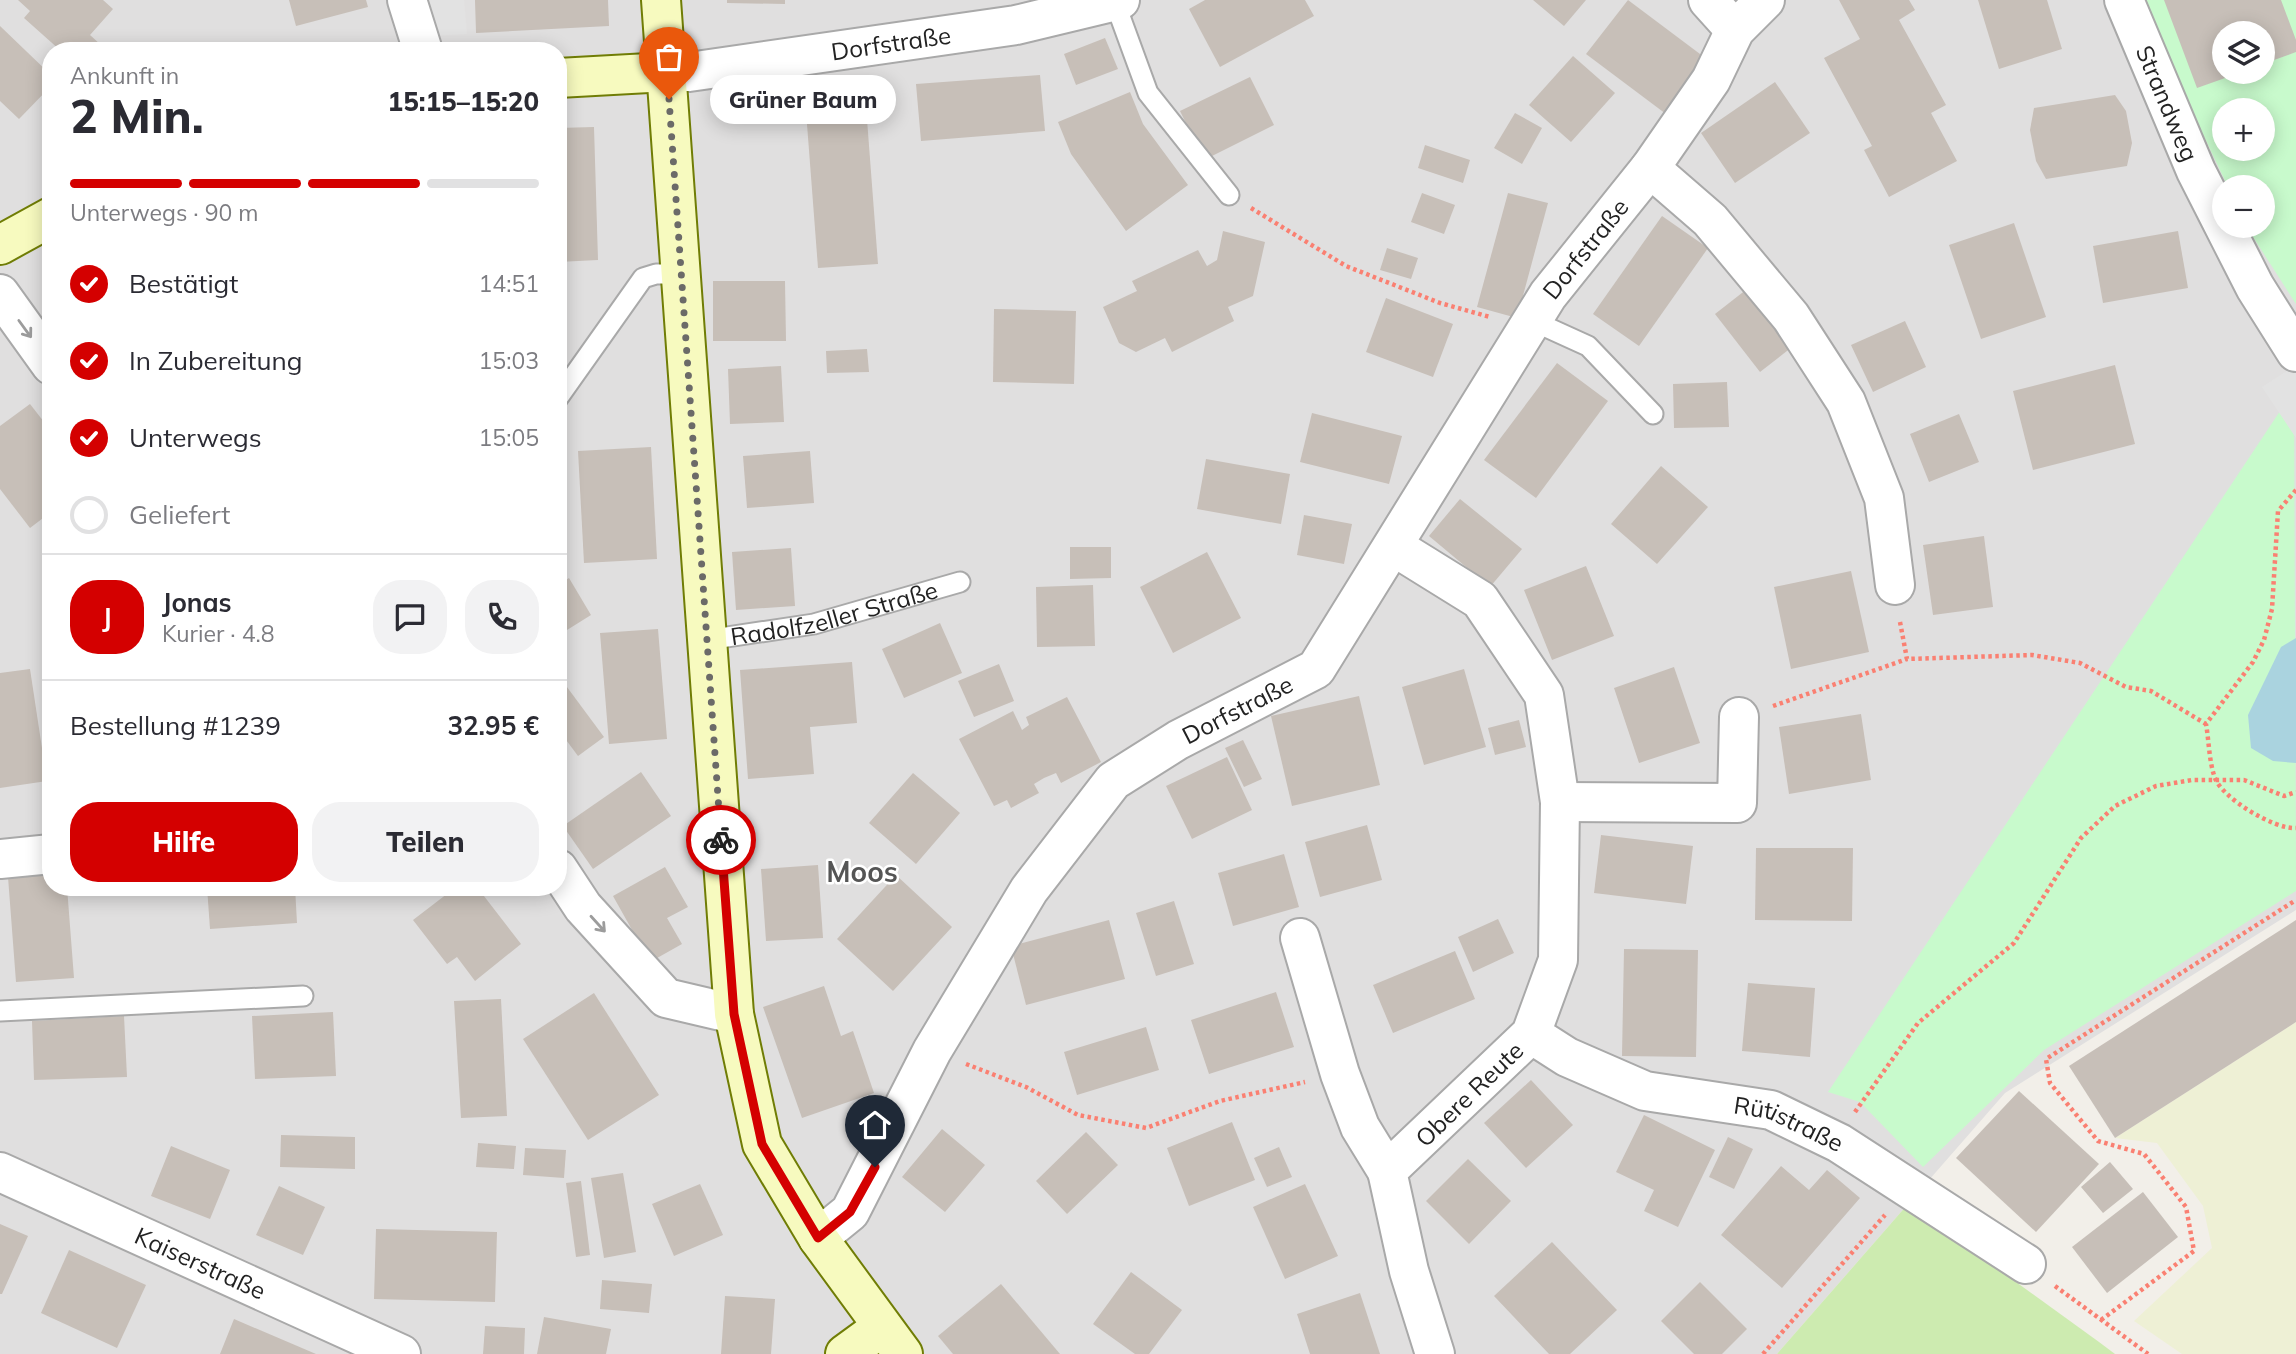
<!DOCTYPE html>
<html lang="de">
<meta charset="utf-8">
<style>
body{margin:0;font-family:Mulish,sans-serif;background:#f2f2f3;color:#2b2b33;height:100vh;display:flex;flex-direction:column;font-size:26px;white-space:nowrap}
*{box-sizing:border-box;margin:0}
p{font-size:23px;color:#7c7c81}
.icon{flex:none;width:38px;height:38px;fill:none;stroke:currentColor;stroke-width:2;stroke-linecap:round;stroke-linejoin:round}
.map{position:relative;flex:1;overflow:hidden}
.drawer{position:absolute;left:42px;top:42px;width:525px;height:854px;display:flex;flex-direction:column;background:#fff;border-radius:28px;box-shadow:0 4px 18px #0003}
.drawer>*{flex:none}
.controls{position:absolute;left:2212px;top:21px;display:grid;gap:14px}
.controls a{display:grid;place-items:center;width:63px;height:63px;border-radius:50%;background:#fff;box-shadow:0 4px 18px #0003;font-size:35px}
.pin{position:absolute;display:grid;place-items:center;width:60px;height:60px;color:#fff;margin:-72px -30px;border-radius:50% 50% 50% 0;rotate:-45deg;box-shadow:0 0 7px #0007}
.pin .icon{rotate:45deg}
.courier{position:absolute;display:grid;place-items:center;width:70px;height:70px;margin:-35px;border:5px solid #d40000;border-radius:50%;background:#fff;color:#222;box-shadow:0 2px 9px #0007}
.bubble{position:absolute;height:49px;border-radius:24px;background:#fff;box-shadow:0 4px 18px #0003;font-size:23px;font-weight:800;line-height:49px;text-align:center}
.summary em{font-style:normal;font-weight:800}
.summary div{display:flex;flex-direction:column-reverse}
.summary{display:flex;align-items:center;justify-content:space-between;height:119px;padding:0 28px}
h1{font-size:46px;font-weight:800;line-height:52px}
.bar{display:grid;grid-template-columns:repeat(4,1fr);gap:10px 7px;align-content:center;height:84px;padding:0 28px}
.bar i{height:9px;border-radius:5px;background:#e1e1e2}
.bar .active{background:#d40000}
.bar p{grid-column:span 4}
.line{display:flex;align-items:center;gap:18px;padding:0 28px;border-top:2px solid #e1e1e2}
.line div{flex:1}
.round{display:grid;place-items:center;flex:none;width:74px;height:74px;border-radius:28px;background:#f2f2f3}
ol{padding:0 28px;list-style:none}
li{display:flex;align-items:center;gap:21px;height:77px}
li p{margin-inline-start:auto}
li .icon{padding:7px;border-radius:50%;background:#d40000;color:#fff;stroke-width:4}
li:last-child{color:#7c7c81}
li i{width:38px;height:38px;border:4px solid #e1e1e2;border-radius:50%}
.action{display:flex;gap:14px;margin-top:auto;padding:14px 28px}
.action a{flex:1;height:80px;border-radius:28px;background:#d40000;color:#fff;font-size:28px;font-weight:800;line-height:80px;text-align:center}
.action a+a{background:#f2f2f3;color:#2b2b33}
.map>svg:first-child{display:block}
</style>
<div class="map">
<svg width="2296" height="1354" viewBox="0 0 2296 1354">
<rect width="100%" height="100%" fill="#f2efe9"/>
<!-- residential -->
<path fill="#e0dfdf" fill-rule="evenodd" d="M0,0H2113L2191,157L2224,145L2258,187H2224V226H2263L2296,251V910L2005,1093L1777,1354H0ZM51,51H558V887H51Z"/>
<!-- farmland -->
<path fill="#eef0d5" d="M2296,1022V1354H2182L2134,1321L2212,1248L2203,1206L2157,1143L2115,1138Z"/>
<!-- grass -->
<path fill="#cdebb0" d="M1908,1204L2099,1342L2115,1354H1777Z"/>
<!-- park -->
<g fill="#c8facc" fill-rule="evenodd">
<path d="M2139,0H2296V304L2246,226H2263V187H2228ZM2224,33H2263V72H2224ZM2224,110H2263V149H2224Z"/>
<path d="M2294,390L2296,891L2044,1050L1923,1167L1860,1102L1828,1092Z"/>
</g>
<!-- parking -->
<g fill="#e2e2e2">
<path d="M420,0H464L467,34L431,36Z"/>
<path d="M2296,365V438L2262,387Z"/>
</g>
<!-- water -->
<path fill="#aad3df" d="M2296,638V763L2273,761L2251,748L2248,715L2281,647Z"/>
<!-- building -->
<g fill="#c7bfb8">
<path d="M18,0H103L113,9L90,35L101,45L96,51H61L24,18L30,11Z"/>
<path d="M289,0H366L368,7L296,26Z"/>
<path d="M475,0H608L609,26L476,33Z"/>
<path d="M727,0H785V4L727,3Z"/>
<path d="M1205,0H1305L1314,16L1220,67L1189,9Z"/>
<path d="M1533,0H1586L1564,26Z"/>
<path d="M1628,0L1708,60L1666,114L1586,54Z"/>
<path d="M1839,0H1909L1915,10L1899,20L1946,105L1931,113L1957,161L1889,197L1864,150L1872,146L1824,58L1860,39Z"/>
<path d="M1978,0H2047L2062,49L1999,69Z"/>
<path d="M2164,0H2281L2296,40V52L2263,64V33H2224V72H2242L2197,88Z"/>
<path d="M0,26L51,75V86L19,119L0,101Z"/>
<path d="M1105,38L1118,69L1076,85L1064,54Z"/>
<path d="M1573,56L1615,93L1571,142L1529,105Z"/>
<path d="M1040,75L1045,131L921,141L916,84Z"/>
<path d="M1250,77L1274,125L1204,160L1180,111Z"/>
<path d="M1775,82L1810,133L1735,183L1701,133Z"/>
<path d="M1130,92L1143,124L1188,185L1126,231L1071,154L1058,122Z"/>
<path d="M865,93L878,264L818,268L805,98Z"/>
<path d="M2115,95L2126,111L2132,143L2127,166L2046,179L2036,161L2030,130L2034,108Z"/>
<path d="M1515,113L1542,128L1522,164L1494,148Z"/>
<path d="M594,127L598,260L558,262V128Z"/>
<path d="M1425,145L1470,160L1463,183L1418,168Z"/>
<path d="M1422,193L1455,205L1444,234L1411,222Z"/>
<path d="M1508,193L1548,203L1517,318L1477,307Z"/>
<path d="M1662,216L1708,248L1639,346L1593,314Z"/>
<path d="M2014,223L2046,317L1981,339L1949,245Z"/>
<path d="M1223,231L1265,242L1253,296L1228,307L1234,321L1172,352L1165,338L1136,352L1119,343L1103,307L1137,291L1132,281L1198,250L1207,266L1217,260Z"/>
<path d="M2178,231L2188,288L2103,303L2093,246Z"/>
<path d="M1387,248L1418,258L1411,279L1380,270Z"/>
<path d="M713,281H785L786,341H713Z"/>
<path d="M1747,289L1792,347L1760,372L1715,314Z"/>
<path d="M1386,298L1453,324L1433,377L1366,352Z"/>
<path d="M994,309L1076,311L1074,384L993,382Z"/>
<path d="M1905,321L1926,367L1873,392L1851,345Z"/>
<path d="M867,349L869,372L827,373L826,351Z"/>
<path d="M1557,363L1608,401L1536,498L1484,460Z"/>
<path d="M2115,365L2135,444L2033,470L2013,391Z"/>
<path d="M781,366L784,422L730,424L728,369Z"/>
<path d="M1727,382L1729,427L1674,428L1673,384Z"/>
<path d="M30,404L51,431V512L30,528L0,489V426Z"/>
<path d="M1312,413L1402,436L1389,484L1300,462Z"/>
<path d="M1959,414L1979,462L1929,482L1910,434Z"/>
<path d="M651,447L657,559L584,563L578,451Z"/>
<path d="M810,451L814,503L747,508L743,456Z"/>
<path d="M1206,459L1290,474L1281,524L1197,509Z"/>
<path d="M1661,466L1708,507L1657,564L1611,524Z"/>
<path d="M1460,499L1522,549L1490,587L1429,536Z"/>
<path d="M1304,515L1352,524L1344,564L1297,555Z"/>
<path d="M1984,536L1993,607L1933,615L1923,545Z"/>
<path d="M1070,547H1111V578L1070,579Z"/>
<path d="M791,548L795,606L736,610L732,552Z"/>
<path d="M1207,552L1241,618L1173,653L1140,587Z"/>
<path d="M1586,566L1614,636L1552,660L1524,590Z"/>
<path d="M1851,571L1869,652L1791,669L1774,587Z"/>
<path d="M569,578L591,615L559,635L558,585Z"/>
<path d="M1093,585L1095,646L1037,647L1036,587Z"/>
<path d="M940,623L962,673L904,698L882,649Z"/>
<path d="M658,629L667,739L609,744L600,633Z"/>
<path d="M852,662L857,723L810,727L814,774L748,779L740,670Z"/>
<path d="M999,664L1014,701L974,717L958,681Z"/>
<path d="M1674,667L1700,743L1639,763L1614,688Z"/>
<path d="M30,669L47,781L0,788V673Z"/>
<path d="M1464,669L1486,747L1424,765L1402,687Z"/>
<path d="M561,679L604,737L578,756L558,729V682Z"/>
<path d="M1359,696L1380,785L1292,806L1271,716Z"/>
<path d="M1067,697L1101,762L1061,783L1056,773L1044,778L1034,784L1039,793L1011,808L1007,800L994,806L959,739L1013,711L1022,730L1029,725L1026,717Z"/>
<path d="M1861,714L1871,780L1789,794L1779,727Z"/>
<path d="M1519,720L1526,747L1495,755L1488,728Z"/>
<path d="M1243,740L1262,779L1244,787L1225,748Z"/>
<path d="M1227,757L1252,810L1192,839L1166,786Z"/>
<path d="M641,772L671,816L593,869L563,826Z"/>
<path d="M913,773L960,813L916,864L869,823Z"/>
<path d="M1367,825L1382,880L1320,897L1305,842Z"/>
<path d="M1601,835L1693,846L1686,904L1594,893Z"/>
<path d="M1756,848H1853L1852,921L1755,920Z"/>
<path d="M1284,854L1299,907L1233,926L1218,873Z"/>
<path d="M818,865L823,938L766,941L761,869Z"/>
<path d="M665,867L688,907L667,918L682,944L650,962L613,896Z"/>
<path d="M51,873V887H67L74,978L16,982L8,877Z"/>
<path d="M896,875L952,927L893,991L837,939Z"/>
<path d="M207,887H295L297,923L210,929Z"/>
<path d="M456,887H477L521,944L475,981L457,957L447,964L413,920Z"/>
<path d="M1174,901L1194,964L1156,976L1136,913Z"/>
<path d="M1498,919L1514,953L1473,972L1458,937Z"/>
<path d="M1109,920L1125,979L1026,1005L1011,946Z"/>
<path d="M2296,920V1022L2115,1138L2069,1066Z"/>
<path d="M1624,949L1698,950L1696,1057L1622,1056Z"/>
<path d="M1455,951L1475,999L1393,1033L1373,985Z"/>
<path d="M1748,983L1815,988L1810,1057L1742,1051Z"/>
<path d="M824,986L841,1036L853,1031L874,1093L802,1118L763,1007Z"/>
<path d="M1276,992L1294,1047L1209,1074L1191,1020Z"/>
<path d="M594,993L659,1095L588,1140L523,1039Z"/>
<path d="M501,999L507,1116L461,1118L454,1001Z"/>
<path d="M333,1012L336,1076L255,1079L252,1016Z"/>
<path d="M124,1016L127,1077L34,1080L32,1021Z"/>
<path d="M1146,1027L1159,1070L1077,1095L1064,1052Z"/>
<path d="M1531,1080L1573,1125L1526,1168L1484,1123Z"/>
<path d="M2019,1091L2099,1164L2036,1232L1956,1158Z"/>
<path d="M1644,1115L1715,1150L1678,1227L1644,1211L1654,1190L1616,1172Z"/>
<path d="M1232,1122L1255,1180L1189,1206L1167,1148Z"/>
<path d="M942,1129L985,1165L945,1212L902,1177Z"/>
<path d="M1086,1132L1118,1165L1067,1214L1036,1181Z"/>
<path d="M281,1135L355,1137V1169L280,1167Z"/>
<path d="M1728,1137L1753,1149L1734,1189L1709,1177Z"/>
<path d="M478,1143L516,1146L514,1169L476,1167Z"/>
<path d="M171,1146L230,1170L210,1219L151,1196Z"/>
<path d="M1279,1147L1292,1177L1267,1187L1254,1158Z"/>
<path d="M525,1148L566,1150L564,1178L523,1175Z"/>
<path d="M1468,1159L1511,1201L1469,1244L1426,1201Z"/>
<path d="M2110,1162L2133,1189L2103,1213L2081,1187Z"/>
<path d="M1781,1166L1809,1190L1827,1170L1860,1198L1782,1288L1721,1235Z"/>
<path d="M623,1173L636,1252L604,1258L591,1178Z"/>
<path d="M581,1181L590,1255L576,1257L566,1183Z"/>
<path d="M700,1184L723,1235L674,1256L652,1204Z"/>
<path d="M1305,1184L1338,1256L1285,1279L1253,1207Z"/>
<path d="M279,1186L325,1207L303,1255L256,1235Z"/>
<path d="M2143,1192L2178,1237L2107,1293L2072,1247Z"/>
<path d="M0,1224L28,1236L2,1294H0Z"/>
<path d="M376,1229L497,1232L495,1302L374,1299Z"/>
<path d="M1552,1242L1617,1310L1570,1354H1549L1494,1296Z"/>
<path d="M69,1250L146,1285L117,1348L41,1313Z"/>
<path d="M1131,1272L1182,1310L1149,1354H1135L1093,1324Z"/>
<path d="M602,1280L652,1284L649,1313L600,1309Z"/>
<path d="M1700,1282L1747,1329L1722,1354H1694L1661,1321Z"/>
<path d="M1001,1284L1060,1354H953L938,1336Z"/>
<path d="M1360,1293L1380,1354H1310L1297,1314Z"/>
<path d="M725,1296L775,1299L771,1354H721Z"/>
<path d="M544,1317L611,1329L606,1354H537Z"/>
<path d="M234,1319L316,1354H220Z"/>
<path d="M485,1326L525,1328L524,1354H483Z"/>
</g>
<g fill="none" stroke-linecap="round" stroke-linejoin="round">
<!-- lane casing -->
<g stroke="#a9a9a9" stroke-width="23">
<g id="lane">
<path d="M1114,0L1148,93L1229,195"/>
<path d="M1533,321L1588,346L1653,414"/>
<path d="M558,398L643,278L656,274H681"/>
<path id="s1" d="M707,640L814,624L960,582"/>
<path d="M0,1011L303,996"/>
</g>
</g>
<!-- street casing -->
<g stroke="#a9a9a9" stroke-width="42">
<g id="street">
<path d="M407,0L423,51"/>
<path d="M1708,0L1735,30"/>
<path id="s2" d="M2124,0L2196,171L2255,287L2296,352"/>
<path id="s3" d="M667,72H689L1016,25L1120,0"/>
<path d="M1650,168L1710,220L1791,317L1846,402L1884,498L1895,585"/>
<path d="M0,294L51,365"/>
<path d="M1393,546L1480,600L1544,695L1560,802L1558,960L1531,1034L1387,1171L1409,1271L1435,1354"/>
<path d="M1560,802L1737,803L1739,717"/>
<path d="M0,859L51,854"/>
<path d="M558,869L583,907L666,998L734,1014"/>
<path d="M1300,938L1340,1074L1360,1127L1387,1171"/>
<path id="s4" d="M1531,1034L1567,1057L1645,1091L1771,1110L1839,1143L2026,1264"/>
<path id="s5" d="M0,1172L401,1354"/>
<path id="s6" d="M818,1238L850,1212L932,1051L1029,890L1113,781L1178,740L1316,669L1548,295L1650,168L1711,80L1735,30L1765,0"/>
</g>
</g>
<!-- secondary casing -->
<g stroke="#707d05" stroke-width="42">
<g id="secondary">
<path d="M661,0L734,1014L762,1144L818,1238L903,1354"/>
<path d="M558,78L667,72"/>
<path d="M0,245L51,217"/>
<path d="M845,1354L882,1327"/>
</g>
</g>
<!-- path -->
<g stroke="#fa8072" stroke-width="4.5" stroke-dasharray="3.5 3.5" stroke-linecap="butt">
<path d="M1251,208L1346,266L1440,303L1490,317"/>
<path d="M2296,490L2278,511L2272,609L2264,640L2253,662L2206,724C2209,741 2209,762 2215,778C2222,798 2275,830 2296,828"/>
<path d="M1900,622L1907,659L2032,655L2080,663L2126,687L2151,691L2206,724"/>
<path d="M1773,706L1907,659"/>
<path d="M966,1064L1026,1087L1078,1115L1146,1128L1220,1101L1305,1082"/>
<path d="M1855,1112L1918,1023L2014,943L2081,838L2115,806L2156,786L2192,780H2244L2284,796L2296,792"/>
<path d="M2055,1286L2148,1354"/>
<path d="M2101,1320L2194,1251L2186,1207L2144,1154L2098,1141L2050,1083L2046,1059L2296,900"/>
<path d="M1763,1354L1885,1215"/>
</g>
<!-- lane -->
<use href="#lane" stroke="#fff" stroke-width="19"/>
<!-- street -->
<use href="#street" stroke="#fff" stroke-width="38"/>
<!-- secondary -->
<use href="#secondary" stroke="#f7fabf" stroke-width="38"/>
</g>
<!-- one-way arrows -->
<defs><path id="oneway-shaft" d="M-6 0H5M1.5-3L5.5 0L1.5 3" fill="none" stroke-width="1.6" stroke-linecap="round" stroke-linejoin="round" transform="scale(1.75)"/></defs>
<g stroke="#9c9c9c">
<use href="#oneway-shaft" transform="translate(25 329) rotate(54)"/>
<use href="#oneway-shaft" transform="translate(598 924) rotate(48)"/>
</g>
<g fill="none" stroke-linecap="round" stroke-linejoin="round">
<!-- done -->
<path stroke="#6b6a68" stroke-width="7" stroke-dasharray="0 12.6" d="M669,99L721,840"/>
<!-- route -->
<path stroke="#d40000" stroke-width="9" d="M721,840L734,1014L762,1144L818,1238L850,1212L875,1167"/>
</g>
<g text-anchor="middle" dominant-baseline="central" stroke-width="5" stroke-linejoin="round" paint-order="stroke">
<!-- street labels -->
<g font-size="24" fill="#222" stroke="#fff">
<text stroke="none"><textPath href="#s3" startOffset="226">Dorfstraße</textPath></text>
<text stroke="none"><textPath href="#s2" startOffset="112">Strandweg</textPath></text>
<text stroke="none"><textPath href="#s6" startOffset="1279">Dorfstraße</textPath></text>
<text stroke="none"><textPath href="#s1" startOffset="130">Radolfzeller Straße</textPath></text>
<text stroke="none"><textPath href="#s6" startOffset="691">Dorfstraße</textPath></text>
<text transform="translate(1469 1094) rotate(-44)">Obere Reute</text>
<text stroke="none"><textPath href="#s4" startOffset="276">Rütistraße</textPath></text>
<text stroke="none"><textPath href="#s5" startOffset="220">Kaiserstraße</textPath></text>
</g>
<!-- quarter labels -->
<g font-size="28" font-weight="bold" fill="#555" stroke="#fff">
<text x="862" y="871">Moos</text>
</g>
</g>
</svg>
<div class="controls">
<a><svg class="icon" aria-label="layers" viewBox="0 0 24 24"><path d="M12 4l9 5-9 5-9-5zM3 14l9 5 9-5"/></svg></a>
<a>+</a>
<a>−</a>
</div>
<div class="pin" style="left:669px;top:99px;background:#ea580c"><svg class="icon" aria-label="bag" viewBox="0 0 24 24"><path d="M5 8h14l-1 12H6zM9 8a3 3 0 0 1 6 0"/></svg></div>
<div class="pin" style="left:875px;top:1167px;background:#1f2937"><svg class="icon" aria-label="home" viewBox="0 0 24 24"><path d="M3 11l9-7 9 7M6 9v11h12V9"/></svg></div>
<div class="courier" style="left:721px;top:840px"><svg class="icon" aria-label="bike" viewBox="0 0 24 24"><circle cx="6" cy="16" r="4"/><circle cx="18" cy="16" r="4"/><path d="M6 16l4-8h5l3 8M10 8l3 8H6M13 5h3"/></svg></div>
<div class="bubble" style="left:710px;top:75px;width:186px">Grüner Baum</div>
<section class="drawer">
<div class="summary"><div><h1>2 Min.</h1><p>Ankunft in</p></div><em>15:15–15:20</em></div>
<div class="bar"><i class="active"></i><i class="active"></i><i class="active"></i><i></i><p>Unterwegs · 90 m</p></div>
<ol>
<li><svg class="icon" aria-label="check" viewBox="0 0 24 24"><path d="M5 12l5 5 9-10"/></svg>Bestätigt<p>14:51</p></li>
<li><svg class="icon" aria-label="check" viewBox="0 0 24 24"><path d="M5 12l5 5 9-10"/></svg>In Zubereitung<p>15:03</p></li>
<li><svg class="icon" aria-label="check" viewBox="0 0 24 24"><path d="M5 12l5 5 9-10"/></svg>Unterwegs<p>15:05</p></li>
<li><i></i>Geliefert</li>
</ol>
<div class="line" style="height:126px"><b class="round" style="background:#d40000;color:#fff">J</b><div><b>Jonas</b><p>Kurier · 4.8</p></div><a class="round"><svg class="icon" aria-label="chat" viewBox="0 0 24 24"><path d="M4 5h16v11H9l-5 4z"/></svg></a><a class="round"><svg class="icon" aria-label="phone" viewBox="0 0 24 24"><path d="M5 4h4l2 5-3 2q2 4 5 5l2-3 5 2v4C11 20 4 13 5 4z"/></svg></a></div>
<div class="line" style="height:91px"><div>Bestellung #1239</div><b>32.95 €</b></div>
<div class="action"><a>Hilfe</a><a>Teilen</a></div>
</section>
</div>
